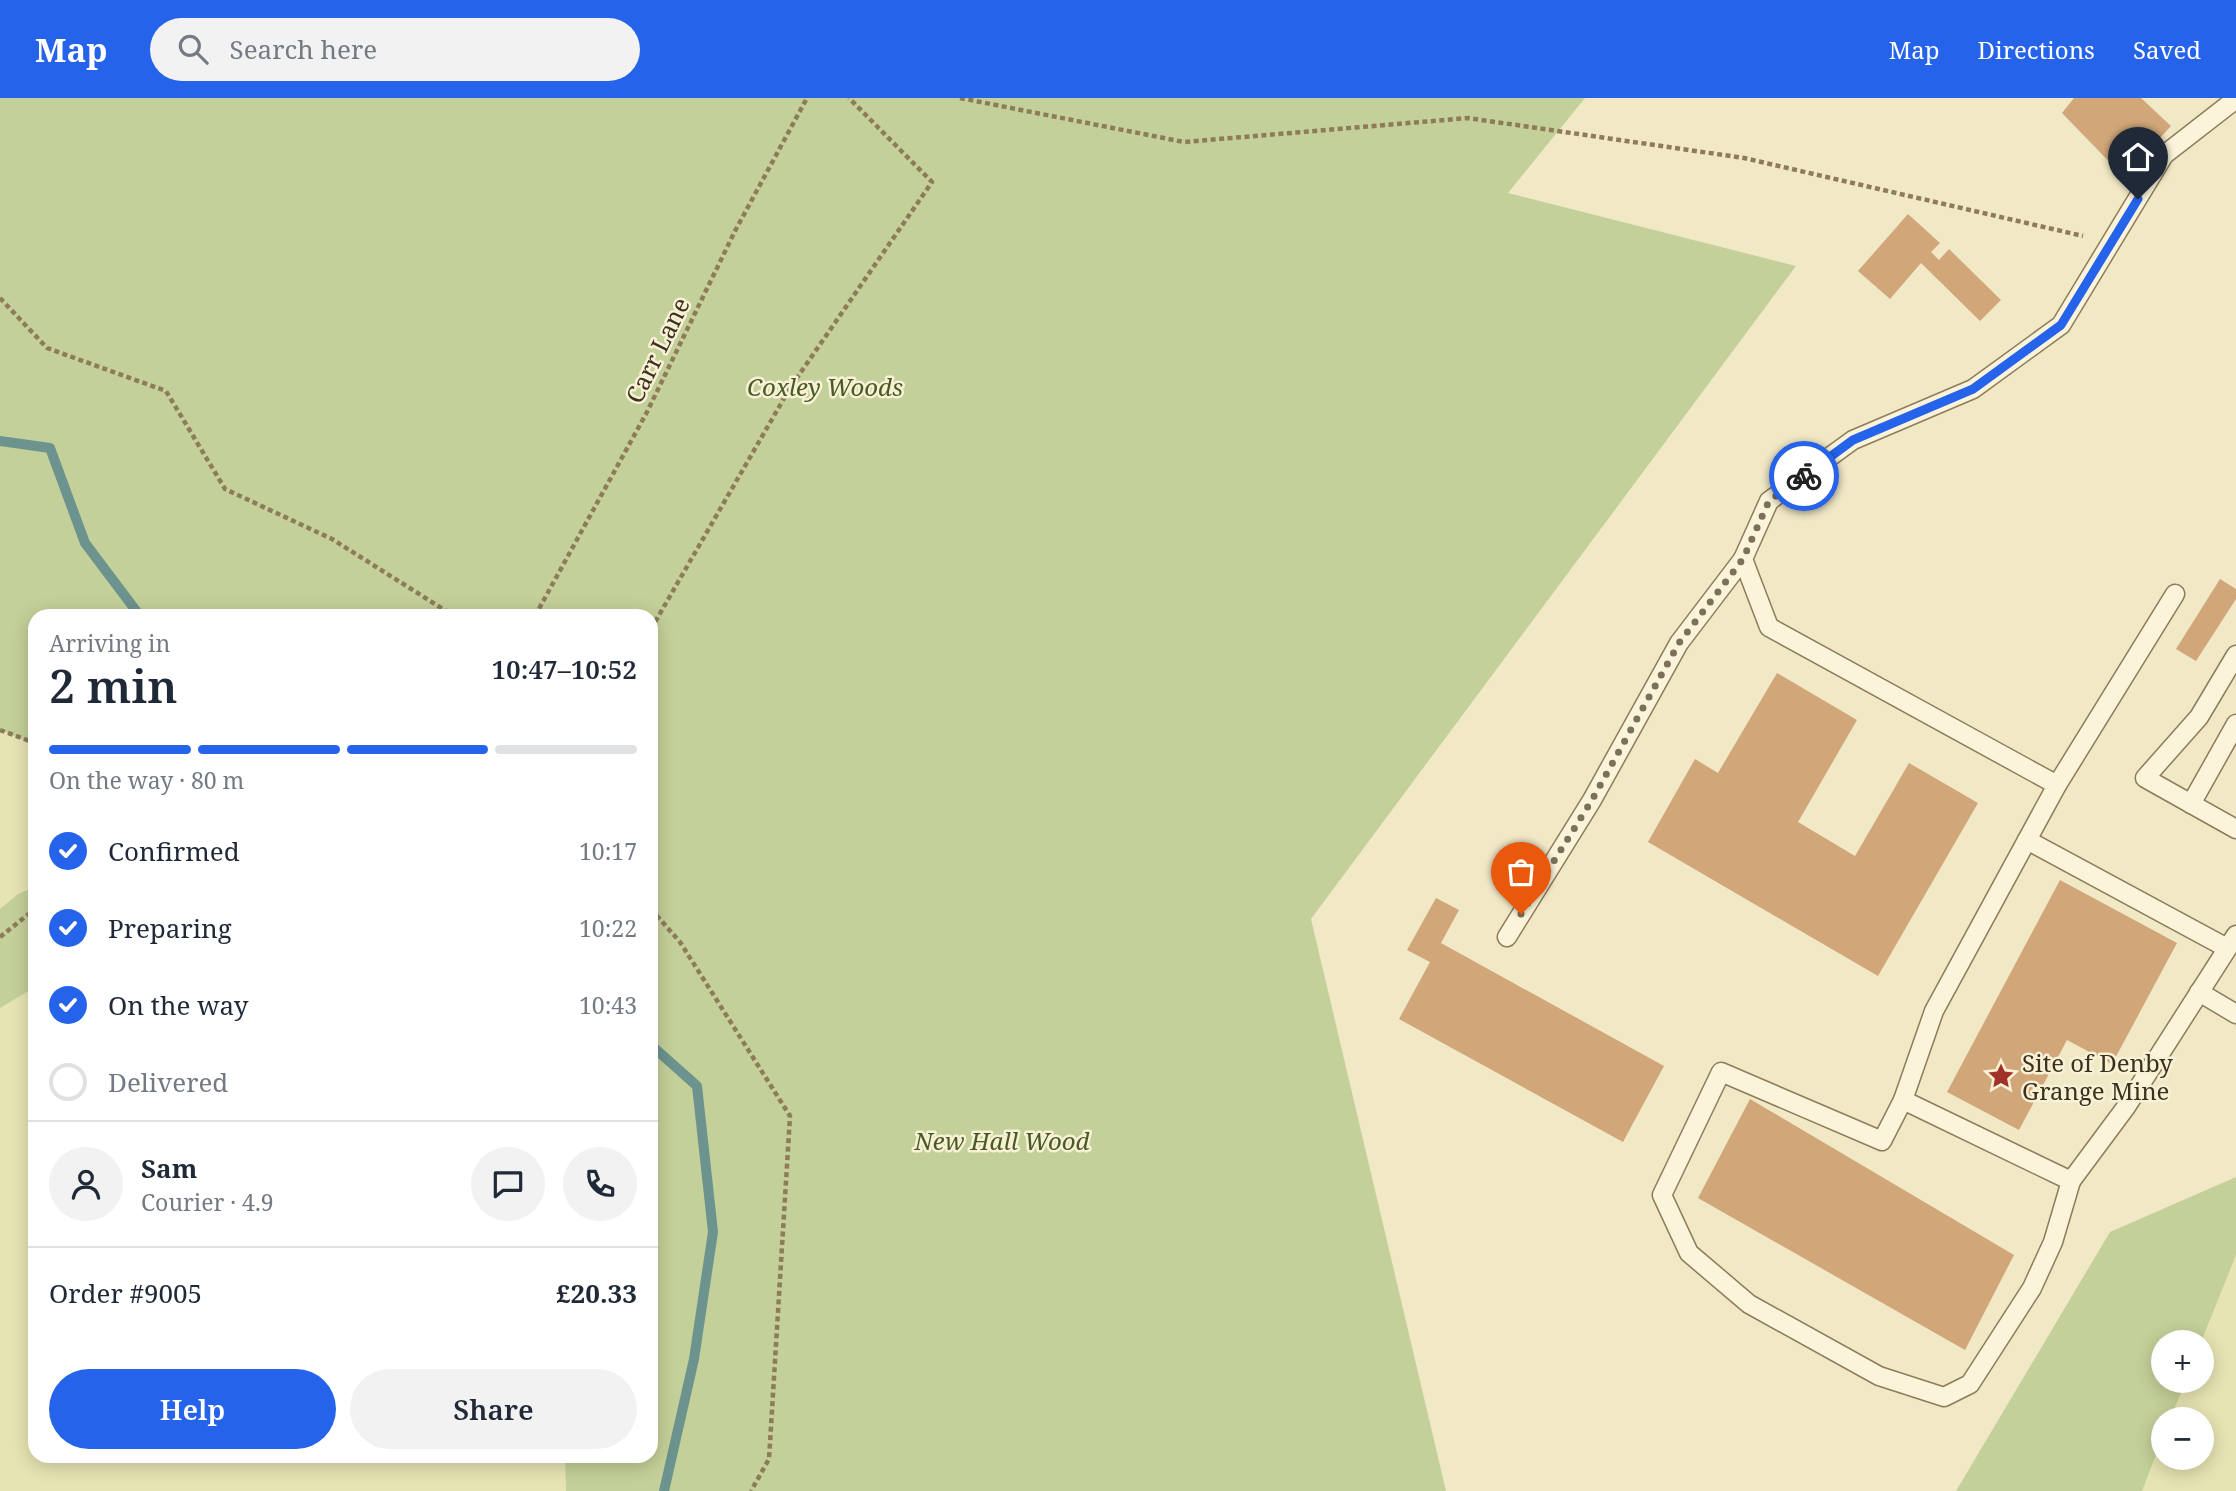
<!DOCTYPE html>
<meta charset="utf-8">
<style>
body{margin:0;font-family:"Noto Serif",serif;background:#f2f2f3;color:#1f2937;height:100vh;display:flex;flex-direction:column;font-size:26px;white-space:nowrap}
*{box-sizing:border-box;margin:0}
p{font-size:23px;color:#747a83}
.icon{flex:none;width:38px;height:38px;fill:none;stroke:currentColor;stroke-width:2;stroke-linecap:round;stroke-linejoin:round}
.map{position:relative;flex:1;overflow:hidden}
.side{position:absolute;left:28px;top:511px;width:630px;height:854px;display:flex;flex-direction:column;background:#fff;border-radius:21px;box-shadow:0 4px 18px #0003}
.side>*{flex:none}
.tools{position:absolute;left:2151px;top:1232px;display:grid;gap:14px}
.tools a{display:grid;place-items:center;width:63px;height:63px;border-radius:50%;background:#fff;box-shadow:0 4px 18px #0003;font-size:35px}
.pin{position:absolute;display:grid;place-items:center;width:60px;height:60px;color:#fff;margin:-72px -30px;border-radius:50% 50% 50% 0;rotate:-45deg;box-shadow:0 0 7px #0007}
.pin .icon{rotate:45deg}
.courier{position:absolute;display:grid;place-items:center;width:70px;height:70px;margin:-35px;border:5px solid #2563eb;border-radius:50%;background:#fff;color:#222;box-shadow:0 2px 9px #0007}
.summary em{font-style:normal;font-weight:600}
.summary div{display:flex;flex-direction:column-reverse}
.summary{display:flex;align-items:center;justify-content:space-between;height:119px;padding:0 21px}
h1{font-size:46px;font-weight:600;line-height:52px}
.bar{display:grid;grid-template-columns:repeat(4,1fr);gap:10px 7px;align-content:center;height:84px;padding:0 21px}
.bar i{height:9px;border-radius:5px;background:#e0e1e3}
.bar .current{background:#2563eb}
.bar p{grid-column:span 4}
.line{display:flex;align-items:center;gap:18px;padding:0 21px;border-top:2px solid #e0e1e3}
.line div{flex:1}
.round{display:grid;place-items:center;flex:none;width:74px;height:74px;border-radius:37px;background:#f2f2f3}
ol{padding:0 21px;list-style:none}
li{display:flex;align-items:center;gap:21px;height:77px}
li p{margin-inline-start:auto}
li .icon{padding:7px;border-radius:50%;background:#2563eb;color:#fff;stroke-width:4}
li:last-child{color:#747a83}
li i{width:38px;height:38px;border:4px solid #e0e1e3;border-radius:50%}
.button{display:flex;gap:14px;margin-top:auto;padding:14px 21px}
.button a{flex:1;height:80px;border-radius:42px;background:#2563eb;color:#fff;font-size:28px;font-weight:600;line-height:80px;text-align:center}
.button a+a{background:#f2f2f3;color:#1f2937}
header{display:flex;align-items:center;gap:42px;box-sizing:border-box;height:98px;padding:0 35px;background:#2563eb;color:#fff}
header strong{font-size:33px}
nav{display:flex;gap:38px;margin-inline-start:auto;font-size:24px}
.search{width:490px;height:63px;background:#f2f2f3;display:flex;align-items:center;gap:18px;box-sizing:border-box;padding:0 24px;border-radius:38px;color:#747a83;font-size:26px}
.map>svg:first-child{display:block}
</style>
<header>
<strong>Map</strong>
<div class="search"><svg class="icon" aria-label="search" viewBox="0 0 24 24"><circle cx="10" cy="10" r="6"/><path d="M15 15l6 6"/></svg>Search here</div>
<nav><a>Map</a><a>Directions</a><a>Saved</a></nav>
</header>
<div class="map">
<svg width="2236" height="1393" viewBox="0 0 2236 1393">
<rect width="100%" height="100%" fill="#f1e8c6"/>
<!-- farmland -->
<g fill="#e7e4b3">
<path d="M0,632L35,647V790L18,796L0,811Z"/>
<path d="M35,889V1358H565L566,1393H0V910Z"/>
<path d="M2236,1157V1393H2142L2163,1339V1360H2202V1321H2170L2186,1283H2202L2201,1244Z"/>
</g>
<!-- green -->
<g fill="#c4d099">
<path d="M0,0H1585L1508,95L1796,168L1311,821L1446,1393H566L565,1358H651V518H35V647L0,632Z"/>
<path d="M35,789V889L0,910V811L18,796Z"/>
<path d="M2236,1079V1157L2201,1244H2163V1283H2186L2170,1321H2163V1339L2142,1393H1956L2110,1134Z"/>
</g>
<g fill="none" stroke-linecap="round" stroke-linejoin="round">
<!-- stream -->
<g stroke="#6d938e" stroke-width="10">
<path d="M0,343L50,350L85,445L140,518"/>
<path d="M651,947L697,988L713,1134L694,1261L664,1393"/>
</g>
</g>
<!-- building -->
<g fill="#d1a77a">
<path d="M2074,0H2141L2171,28L2124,79L2062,15Z"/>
<path d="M1908,116L1940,145L1931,154L1939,162L1949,151L2001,202L1980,223L1921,165L1890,201L1858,173Z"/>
<path d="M2220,481L2236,491V501L2196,563L2176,551Z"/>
<path d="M1777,575L1857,622L1798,724L1855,758L1909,665L1978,705L1878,878L1648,744L1695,661L1718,675Z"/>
<path d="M2060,782L2177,845L2112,966L2067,942L2019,1032L1947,994Z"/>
<path d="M1436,800L1459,812L1441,845L1664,968L1623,1044L1399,921L1430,864L1407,852Z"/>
<path d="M1750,1001L2014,1157L1965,1252L1698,1100Z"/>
</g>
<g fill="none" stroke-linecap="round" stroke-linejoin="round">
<!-- service casing -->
<g stroke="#8e7b5a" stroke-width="21">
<g id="service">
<path d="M2236,1L2164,57L2061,227L1973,291L1853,342L1769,403L1743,461L1769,529L2057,687L1934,913L1903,1002L2071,1083L2126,1009L2236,837"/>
<path d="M2236,557L2199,619L2145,680L2236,731"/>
<path d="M2057,687L2175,496"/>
<path d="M2191,706L2236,626"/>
<path d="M2027,742L2227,850"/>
<path d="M1507,839L1592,702L1679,545L1743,461"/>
<path d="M2199,894L2236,916"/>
<path d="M1903,1002L1882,1043L1721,974L1662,1097L1689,1155L1749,1206L1879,1278L1944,1299L1970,1286L2032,1190L2053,1144L2071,1083"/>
</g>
</g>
<!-- path -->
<g stroke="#8e7b5a" stroke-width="4.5" stroke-dasharray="5 3.5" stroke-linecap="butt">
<path d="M960,0L1184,44L1468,20L1744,60L2083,138"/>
<path d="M0,200L47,250L166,293L225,391L332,441L454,518"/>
<path d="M535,518L647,314L735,133L807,0"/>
<path d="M651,531L790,290L932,84L849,0"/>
<path d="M0,632L35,645"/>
<path d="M651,811L680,844L790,1018L769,1361L751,1393"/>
<path d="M0,839L35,811"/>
</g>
<!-- service -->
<use href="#service" stroke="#fbf4da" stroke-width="18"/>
</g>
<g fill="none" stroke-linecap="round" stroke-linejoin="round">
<!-- done -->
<path stroke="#7c7059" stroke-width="7" stroke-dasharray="0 12.6" d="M1521,816L1592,702L1679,545L1743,461L1769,403L1804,378"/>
<!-- route -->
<path stroke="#2563eb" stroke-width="9" d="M1804,378L1853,342L1973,291L2061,227L2138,101"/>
</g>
<!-- icons -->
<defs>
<g id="sight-bare" transform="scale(2.1)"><path d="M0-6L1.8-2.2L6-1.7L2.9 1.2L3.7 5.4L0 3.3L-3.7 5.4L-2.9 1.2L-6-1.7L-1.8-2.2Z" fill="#a03227" stroke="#f8f1d6" stroke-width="2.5" paint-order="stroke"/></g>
</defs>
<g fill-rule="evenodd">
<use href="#sight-bare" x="2001" y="978"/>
</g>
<g text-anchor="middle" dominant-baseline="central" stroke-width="5" stroke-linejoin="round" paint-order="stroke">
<!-- street labels -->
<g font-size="24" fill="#3d301f" stroke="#f8f1d6">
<text transform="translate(657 252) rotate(-64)">Carr Lane</text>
</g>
<!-- park labels -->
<g font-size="24" font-style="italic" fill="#485b24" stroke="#f8f1d6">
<text x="825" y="288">Coxley Woods</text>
<text x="1002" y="1042">New Hall Wood</text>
</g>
<!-- poi labels -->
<g font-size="24" fill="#3d301f" stroke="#f8f1d6" text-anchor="start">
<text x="2022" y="964">Site of Denby<tspan x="2022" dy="28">Grange Mine</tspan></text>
</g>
</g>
</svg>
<div class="tools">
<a>+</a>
<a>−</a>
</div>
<div class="pin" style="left:1521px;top:816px;background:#ea580c"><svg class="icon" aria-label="bag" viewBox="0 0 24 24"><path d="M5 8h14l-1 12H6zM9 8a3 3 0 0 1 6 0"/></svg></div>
<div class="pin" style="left:2138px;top:101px;background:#1f2937"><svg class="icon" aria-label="home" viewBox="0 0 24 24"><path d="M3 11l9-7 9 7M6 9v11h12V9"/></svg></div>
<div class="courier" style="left:1804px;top:378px"><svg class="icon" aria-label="bike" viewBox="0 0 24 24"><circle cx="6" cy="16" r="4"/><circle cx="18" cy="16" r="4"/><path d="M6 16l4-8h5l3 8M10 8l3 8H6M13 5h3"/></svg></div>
<section class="side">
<div class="summary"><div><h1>2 min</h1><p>Arriving in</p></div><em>10:47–10:52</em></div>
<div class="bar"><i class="current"></i><i class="current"></i><i class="current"></i><i></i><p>On the way · 80 m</p></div>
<ol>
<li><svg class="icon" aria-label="check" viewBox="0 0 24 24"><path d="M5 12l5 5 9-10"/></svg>Confirmed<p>10:17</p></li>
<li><svg class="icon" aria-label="check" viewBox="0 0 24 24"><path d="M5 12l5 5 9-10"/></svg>Preparing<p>10:22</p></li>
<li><svg class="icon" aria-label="check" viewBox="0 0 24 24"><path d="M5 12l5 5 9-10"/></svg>On the way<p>10:43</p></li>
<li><i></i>Delivered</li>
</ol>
<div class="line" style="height:126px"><a class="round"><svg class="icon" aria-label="person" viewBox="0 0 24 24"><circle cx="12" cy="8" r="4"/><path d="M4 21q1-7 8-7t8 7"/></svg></a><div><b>Sam</b><p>Courier · 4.9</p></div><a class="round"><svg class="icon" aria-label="chat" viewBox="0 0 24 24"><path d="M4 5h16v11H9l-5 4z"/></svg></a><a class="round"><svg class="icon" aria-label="phone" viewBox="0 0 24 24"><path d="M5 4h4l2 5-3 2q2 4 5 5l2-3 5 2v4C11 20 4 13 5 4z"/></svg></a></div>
<div class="line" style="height:91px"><div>Order #9005</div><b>£20.33</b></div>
<div class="button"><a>Help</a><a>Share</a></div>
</section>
</div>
